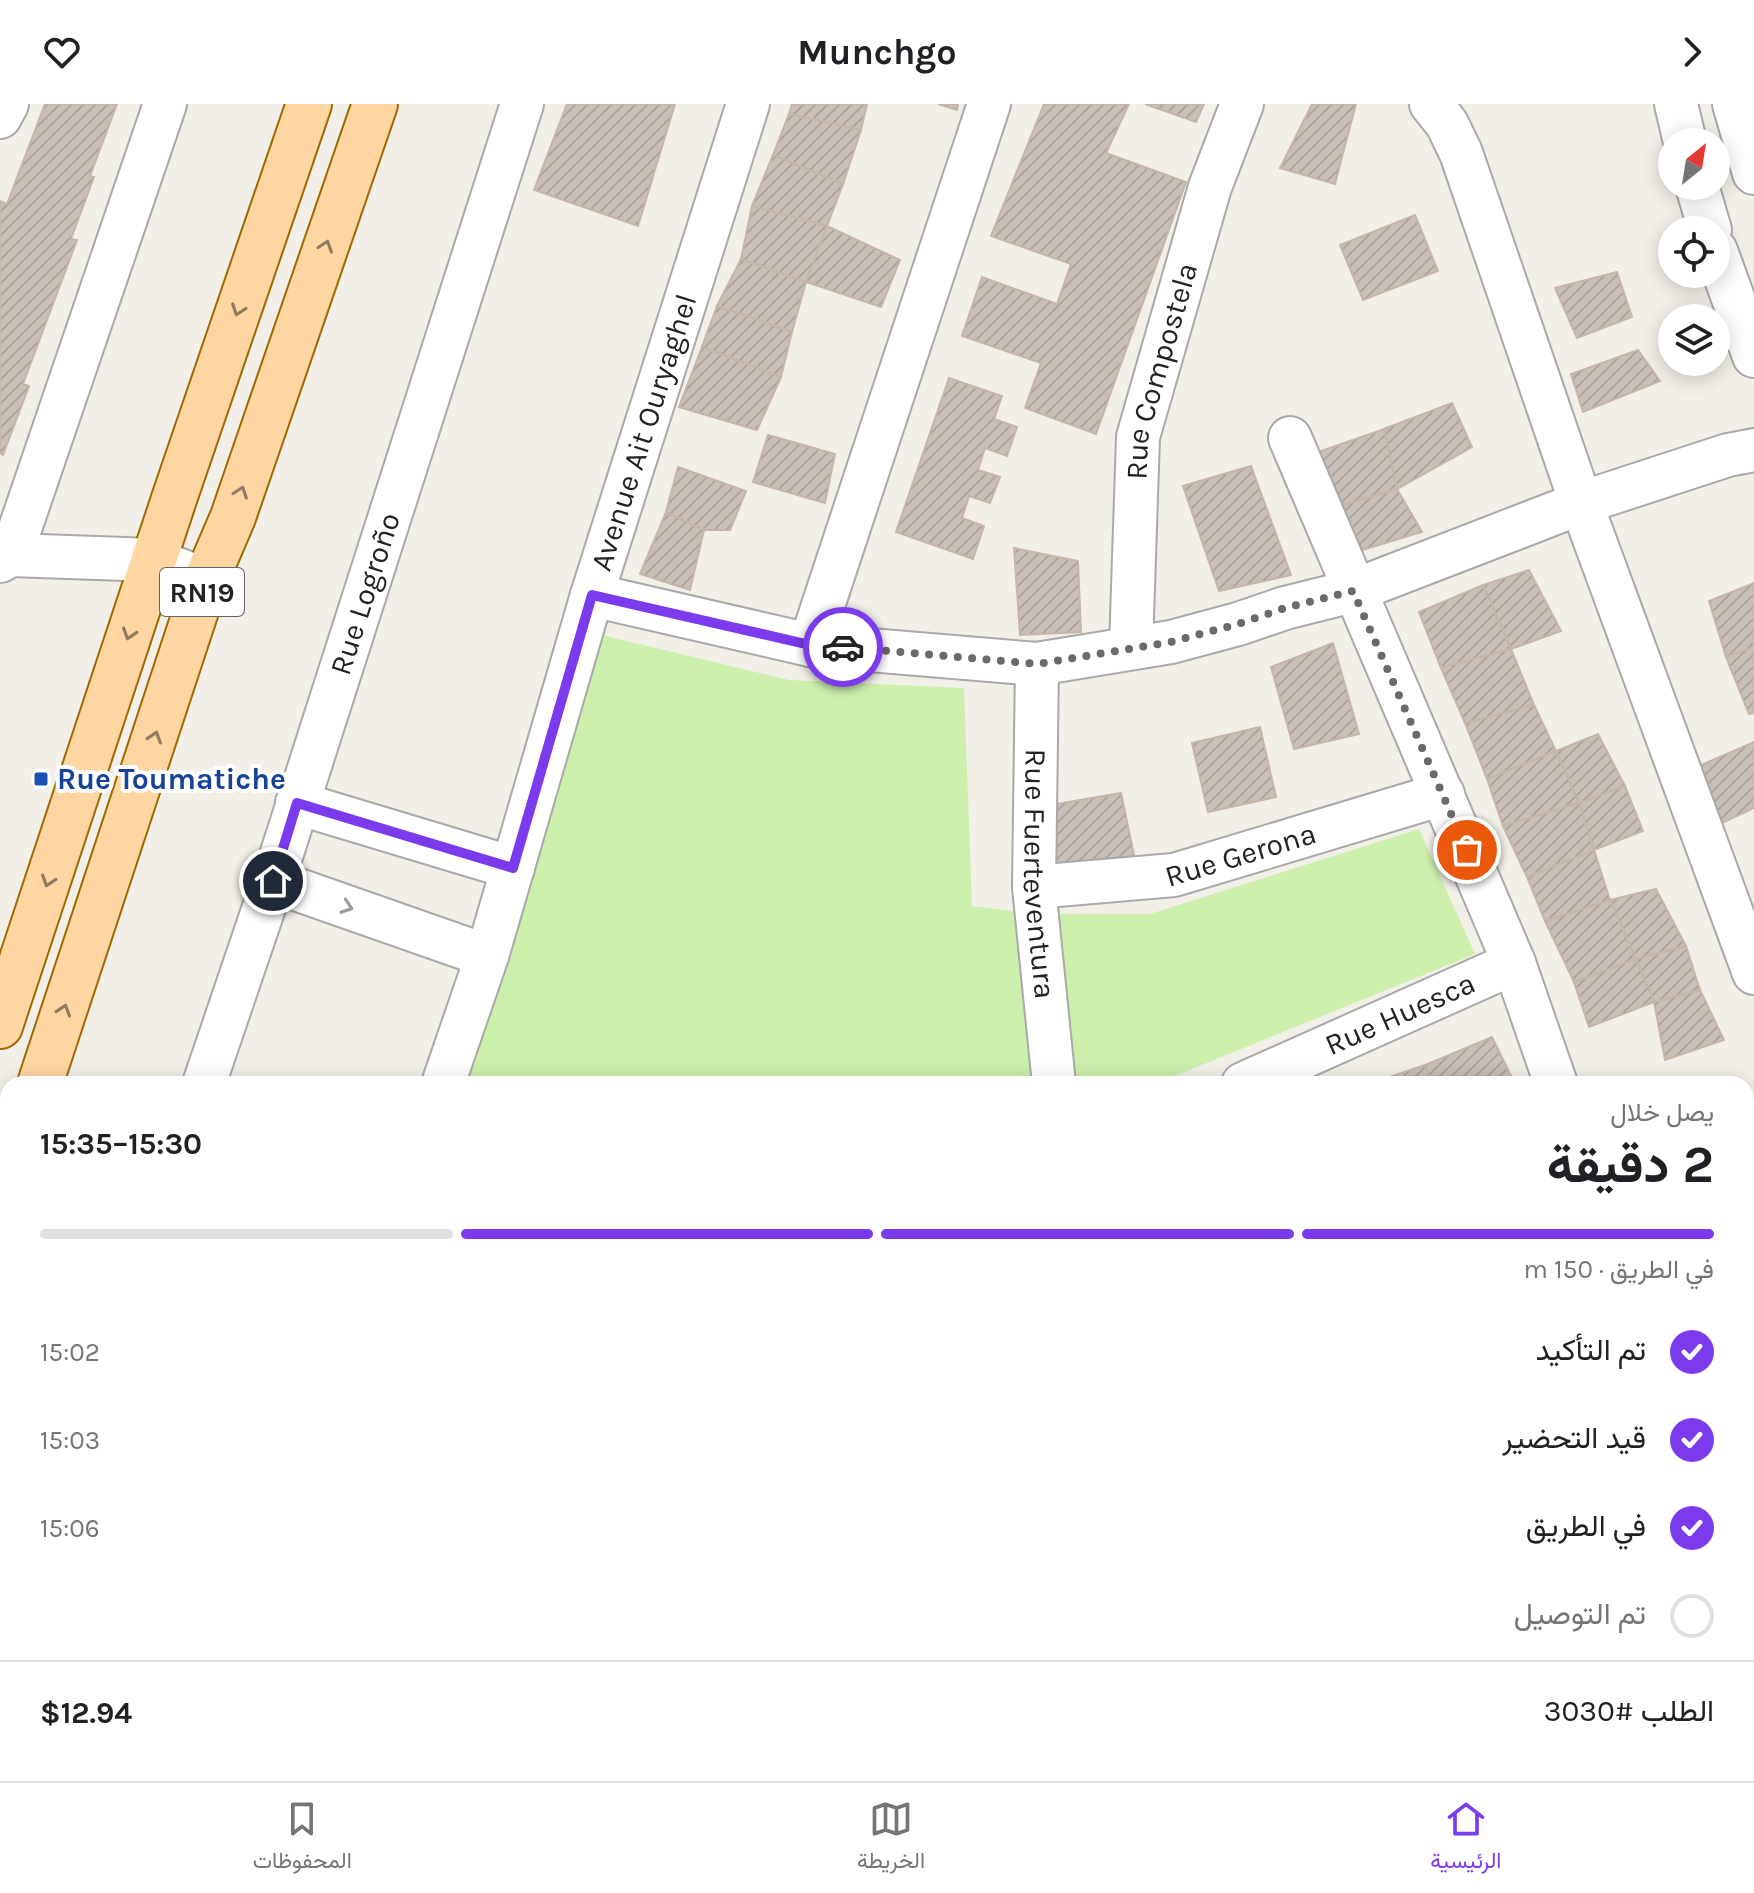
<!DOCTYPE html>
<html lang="ar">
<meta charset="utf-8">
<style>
body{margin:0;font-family:Karla,Vazirmatn,sans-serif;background:#f6f6f6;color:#202124;direction:rtl;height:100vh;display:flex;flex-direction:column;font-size:30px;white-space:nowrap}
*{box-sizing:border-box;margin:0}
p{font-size:26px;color:#757577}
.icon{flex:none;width:44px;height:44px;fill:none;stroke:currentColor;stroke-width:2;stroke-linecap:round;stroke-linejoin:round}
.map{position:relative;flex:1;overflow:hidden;direction:ltr}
.panel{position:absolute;left:0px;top:972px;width:1754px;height:706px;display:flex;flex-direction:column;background:#fff;border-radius:24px 24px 0 0;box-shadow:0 4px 20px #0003;direction:rtl}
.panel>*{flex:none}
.needle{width:52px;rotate:30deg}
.buttons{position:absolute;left:1658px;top:24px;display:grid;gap:16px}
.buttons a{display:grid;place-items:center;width:72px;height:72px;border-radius:50%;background:#fff;box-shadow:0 4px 20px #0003;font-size:40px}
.pin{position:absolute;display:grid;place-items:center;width:68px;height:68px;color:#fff;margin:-34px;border:4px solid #fff;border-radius:50%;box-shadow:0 2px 8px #0007}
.courier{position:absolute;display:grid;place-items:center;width:80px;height:80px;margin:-40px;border:6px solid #7c3aed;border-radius:50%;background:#fff;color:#222;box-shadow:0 2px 10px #0007}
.overview em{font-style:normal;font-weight:700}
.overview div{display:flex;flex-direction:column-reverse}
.overview{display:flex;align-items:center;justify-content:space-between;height:136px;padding:0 40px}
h1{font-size:52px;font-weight:700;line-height:60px}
.bar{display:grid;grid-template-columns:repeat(4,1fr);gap:12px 8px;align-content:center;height:96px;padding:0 40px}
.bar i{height:10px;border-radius:6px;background:#e0e0e0}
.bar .on{background:#7c3aed}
.bar p{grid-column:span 4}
.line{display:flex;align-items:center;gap:20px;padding:0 40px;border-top:2px solid #e0e0e0}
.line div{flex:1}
ol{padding:0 40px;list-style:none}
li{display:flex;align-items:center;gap:24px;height:88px}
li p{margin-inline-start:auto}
li .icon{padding:8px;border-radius:50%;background:#7c3aed;color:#fff;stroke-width:4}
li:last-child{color:#757577}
li i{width:44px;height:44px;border:4px solid #e0e0e0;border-radius:50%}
header{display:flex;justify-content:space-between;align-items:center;height:104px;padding:0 40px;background:#fff;font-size:36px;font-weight:700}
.tab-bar{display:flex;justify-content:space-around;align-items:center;height:112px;border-top:2px solid #e0e0e0;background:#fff;font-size:22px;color:#757577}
.tab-bar a{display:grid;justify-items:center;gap:4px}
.tab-bar .on{color:#7c3aed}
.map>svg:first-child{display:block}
</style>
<header><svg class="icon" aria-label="forward" viewBox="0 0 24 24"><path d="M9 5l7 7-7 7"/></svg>Munchgo<svg class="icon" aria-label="heart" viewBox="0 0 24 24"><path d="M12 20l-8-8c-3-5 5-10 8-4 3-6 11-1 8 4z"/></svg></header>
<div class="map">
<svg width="1754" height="1677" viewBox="0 0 1754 1677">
<defs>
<pattern id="building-hatch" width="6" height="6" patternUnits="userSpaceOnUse" patternTransform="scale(2)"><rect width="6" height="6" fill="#c8bfb7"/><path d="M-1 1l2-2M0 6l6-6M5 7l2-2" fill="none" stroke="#aca49d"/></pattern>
</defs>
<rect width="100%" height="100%" fill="#f2efe8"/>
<!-- grass -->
<path fill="#cdefac" d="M581,526L789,576L964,584L972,802L1036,810H1150L1419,725L1475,850L1155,980H434Z"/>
<!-- building -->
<g fill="url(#building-hatch)" stroke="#c5b5a9" stroke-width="2">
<path d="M45,0H117L90,72L94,73L71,135L77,136L23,280L29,282L3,351L0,349V97L7,100Z"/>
<path d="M567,0H675L638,122L534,86Z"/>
<path d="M792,0H867L861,26L789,10Z"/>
<path d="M938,0H958L957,6Z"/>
<path d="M1044,0H1129L1106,49L1186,78L1096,330L1025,304L1041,259L962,232L982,173L1057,200L1071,160L991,132Z"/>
<path d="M1145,0H1204L1196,18Z"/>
<path d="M1312,0H1356L1335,80L1280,64Z"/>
<path d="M789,10L861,26L843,80L773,51Z"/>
<path d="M773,51L843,80L827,122L752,102Z"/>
<path d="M752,102L827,122L806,178L741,155Z"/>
<path d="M1415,111L1438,167L1363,196L1340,141Z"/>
<path d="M827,122L900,156L881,203L806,178Z"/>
<path d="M741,155L806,178L792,228L717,202Z"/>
<path d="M1617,168L1632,213L1577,234L1555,184Z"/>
<path d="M717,202L792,228L781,273L702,243Z"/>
<path d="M702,243L781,273L757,326L679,303Z"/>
<path d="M1638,246L1660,277L1583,308L1571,270Z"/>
<path d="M949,274L1002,292L994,315L1017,323L1007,352L985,344L978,366L1000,373L990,399L969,392L962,414L984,422L973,455L896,428Z"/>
<path d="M1452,299L1472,343L1397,385L1384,325Z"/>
<path d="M1384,325L1397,385L1336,403L1315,349Z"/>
<path d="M768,331L835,350L825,399L753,378Z"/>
<path d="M1251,362L1291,471L1219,487L1183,382Z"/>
<path d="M678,363L746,387L730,426H704L666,408Z"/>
<path d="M1397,385L1422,428L1346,451L1336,403Z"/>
<path d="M666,408L704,426L690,486L640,470Z"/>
<path d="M1014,444L1078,457L1081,528L1020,531Z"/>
<path d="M1529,466L1561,527L1511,545L1483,481Z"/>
<path d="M1754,479V543L1726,553L1709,497Z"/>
<path d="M1483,481L1511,545L1441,564L1419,508Z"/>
<path d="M1333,539L1359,630L1294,645L1271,563Z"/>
<path d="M1754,543V609L1749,610L1726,553Z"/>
<path d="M1511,545L1534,601L1465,619L1441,564Z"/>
<path d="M1534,601L1556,647L1487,675L1465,619Z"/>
<path d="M1260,623L1276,693L1208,708L1192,639Z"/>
<path d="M1598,630L1625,682L1579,699L1556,647Z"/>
<path d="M1754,638V704L1720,720L1699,662Z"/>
<path d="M1556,647L1579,699L1503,722L1487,675Z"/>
<path d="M1625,682L1643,727L1594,746L1579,699Z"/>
<path d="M1121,689L1135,756L1050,771L1045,702Z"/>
<path d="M1579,699L1594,746L1527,773L1503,722Z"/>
<path d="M1594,746L1610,796L1545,817L1527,773Z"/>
<path d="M1656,785L1686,842L1636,855L1610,796Z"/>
<path d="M1610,796L1636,855L1574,878L1545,817Z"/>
<path d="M1686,842L1700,886L1654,898L1636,855Z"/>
<path d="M1636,855L1654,898L1589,923L1574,878Z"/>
<path d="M1700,886L1724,936L1665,956L1654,898Z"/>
<path d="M1492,933L1515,980H1431L1425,961Z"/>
<path d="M1425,961L1431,980H1379L1378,977Z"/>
<path d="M1754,1416V1457L1748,1458L1746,1418Z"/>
<path d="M1445,1670H1480L1472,1677H1437Z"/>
<path d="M1523,1670H1550L1556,1677H1511Z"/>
</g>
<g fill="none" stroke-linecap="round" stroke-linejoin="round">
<!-- minor casing -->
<g stroke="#a9a9a9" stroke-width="46">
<g id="minor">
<path d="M1431,0L1447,20L1461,49L1581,399L1754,869"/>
<path d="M1676,0L1685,38"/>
<path d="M1734,0L1754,69"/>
<path d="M0,13L7,0"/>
<path d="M1697,82L1710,126"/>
<path d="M1716,147L1754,252"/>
<path d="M1290,334L1514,859L1556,980"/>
<path d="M11,451L165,0"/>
<path d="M0,457L11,451L154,456L206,476"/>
<path d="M592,491L810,541L1037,560L1171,538L1238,520L1285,504L1353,487L1581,399L1728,351L1754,346"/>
<path d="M810,541L989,0"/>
<path id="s1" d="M1131,544L1138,333L1210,83L1242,0"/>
<path id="s2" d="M1037,560L1034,783L1054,980"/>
<path d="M297,699L513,764"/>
<path d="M273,777L487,852"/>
<path id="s3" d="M1034,783L1174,771L1443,690"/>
<path id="s4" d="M204,980L273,777L522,0"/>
<path id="s5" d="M443,980L487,852L592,491L748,0"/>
<path id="s6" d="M1243,980L1514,859"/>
<path d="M1746,1027L1754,1025"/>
<path d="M1746,1305L1754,1302"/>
<path d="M1746,1562L1754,1572"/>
<path d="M0,1582L8,1558"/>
<path d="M1156,1670L1163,1677"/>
<path d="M209,1677L212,1670"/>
<path d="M945,1677L953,1670"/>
</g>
</g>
<!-- major casing -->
<g stroke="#a06900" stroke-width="48">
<g id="major">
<path d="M0,922L174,395L309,0"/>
<path d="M40,980L206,476L233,413L375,0"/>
<path d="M0,1100L8,1075"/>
</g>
</g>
<!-- minor -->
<use href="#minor" stroke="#fff" stroke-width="42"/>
<!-- major -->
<use href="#major" stroke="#ffd5a1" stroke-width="44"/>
</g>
<!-- one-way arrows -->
<defs><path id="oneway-chevron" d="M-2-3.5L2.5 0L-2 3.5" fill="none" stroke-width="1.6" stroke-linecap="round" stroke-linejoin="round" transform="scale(2)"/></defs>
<g stroke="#907c62">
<use href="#oneway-chevron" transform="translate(326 142) rotate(-71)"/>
<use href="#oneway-chevron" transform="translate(238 206) rotate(109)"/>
<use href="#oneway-chevron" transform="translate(241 388) rotate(-71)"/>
<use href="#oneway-chevron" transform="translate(129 530) rotate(108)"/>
<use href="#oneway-chevron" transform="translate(155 633) rotate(-72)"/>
<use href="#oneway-chevron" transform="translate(48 777) rotate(108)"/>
<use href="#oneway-chevron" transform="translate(64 906) rotate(-72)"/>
</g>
<use stroke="#9c9c9c" href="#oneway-chevron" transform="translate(347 803) rotate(19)"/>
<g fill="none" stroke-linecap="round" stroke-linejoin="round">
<!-- done -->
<path stroke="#6b6a67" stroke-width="8" stroke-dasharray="0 14.4" d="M843,543L1037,560L1171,538L1238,520L1285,504L1353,487L1467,746"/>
<!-- route -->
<path stroke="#7c3aed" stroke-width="10" d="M273,777L297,699L513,764L592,491L810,541L843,543"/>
</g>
<!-- markers -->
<rect fill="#1a4fb4" stroke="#fff" stroke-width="3" x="33" y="667" width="16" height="16" rx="4"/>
<g text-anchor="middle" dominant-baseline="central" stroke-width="8" stroke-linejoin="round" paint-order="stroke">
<!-- shield labels -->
<rect fill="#fff" stroke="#646464" stroke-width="2" x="160" y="464" width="84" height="48" rx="6"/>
<g font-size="28" font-weight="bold" fill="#222">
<text x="202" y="488">RN19</text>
</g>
<!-- street labels -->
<g font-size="30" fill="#222" stroke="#fff">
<text stroke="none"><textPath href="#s1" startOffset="280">Rue Compostela</textPath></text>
<text stroke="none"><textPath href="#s5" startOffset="682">Avenue Ait Ouryaghel</textPath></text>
<text stroke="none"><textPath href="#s4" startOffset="516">Rue Logroño</textPath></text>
<text stroke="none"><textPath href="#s3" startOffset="210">Rue Gerona</textPath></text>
<text stroke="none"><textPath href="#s2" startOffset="210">Rue Fuerteventura</textPath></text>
<text stroke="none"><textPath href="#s6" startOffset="172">Rue Huesca</textPath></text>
</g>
<!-- transit labels -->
<g font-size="30" font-weight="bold" fill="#164399" stroke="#fff" text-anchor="start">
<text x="57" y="675">Rue Toumatiche</text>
</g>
</g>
</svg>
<div class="buttons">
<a><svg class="needle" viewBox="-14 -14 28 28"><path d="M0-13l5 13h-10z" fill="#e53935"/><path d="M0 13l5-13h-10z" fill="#757577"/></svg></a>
<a><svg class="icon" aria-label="locate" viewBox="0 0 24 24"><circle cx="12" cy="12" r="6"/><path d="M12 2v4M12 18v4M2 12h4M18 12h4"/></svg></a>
<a><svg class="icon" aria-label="layers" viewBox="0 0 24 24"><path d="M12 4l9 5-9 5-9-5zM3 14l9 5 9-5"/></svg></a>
</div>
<div class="pin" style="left:1467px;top:746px;background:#ea580c"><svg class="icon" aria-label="bag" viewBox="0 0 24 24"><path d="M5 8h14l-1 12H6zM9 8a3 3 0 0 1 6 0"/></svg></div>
<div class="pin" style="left:273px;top:777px;background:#1f2937"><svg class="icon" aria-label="home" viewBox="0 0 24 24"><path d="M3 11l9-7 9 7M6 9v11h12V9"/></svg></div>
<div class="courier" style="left:843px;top:543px"><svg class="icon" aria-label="car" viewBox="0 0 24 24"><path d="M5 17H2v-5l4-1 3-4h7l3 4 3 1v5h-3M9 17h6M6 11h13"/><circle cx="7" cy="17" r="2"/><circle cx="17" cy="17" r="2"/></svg></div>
<section class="panel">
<div class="overview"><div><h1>2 دقيقة</h1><p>يصل خلال</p></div><em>15:30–15:35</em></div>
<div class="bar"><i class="on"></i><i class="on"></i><i class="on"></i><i></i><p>في الطريق · 150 m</p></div>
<ol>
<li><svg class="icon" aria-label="check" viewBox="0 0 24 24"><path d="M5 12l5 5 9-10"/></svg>تم التأكيد<p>15:02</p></li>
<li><svg class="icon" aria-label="check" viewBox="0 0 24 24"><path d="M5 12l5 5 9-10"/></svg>قيد التحضير<p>15:03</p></li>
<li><svg class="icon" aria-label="check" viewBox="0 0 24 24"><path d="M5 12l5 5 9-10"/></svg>في الطريق<p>15:06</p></li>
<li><i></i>تم التوصيل</li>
</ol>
<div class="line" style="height:104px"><div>الطلب #3030</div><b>$12.94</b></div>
</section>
</div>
<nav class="tab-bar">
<a class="on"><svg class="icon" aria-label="home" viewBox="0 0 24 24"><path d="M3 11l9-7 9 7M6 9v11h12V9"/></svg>الرئيسية</a>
<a><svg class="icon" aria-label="map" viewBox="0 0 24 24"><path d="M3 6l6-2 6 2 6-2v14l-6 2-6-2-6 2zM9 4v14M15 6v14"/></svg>الخريطة</a>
<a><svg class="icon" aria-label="saved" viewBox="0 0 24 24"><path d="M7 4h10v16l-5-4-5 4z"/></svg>المحفوظات</a>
</nav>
